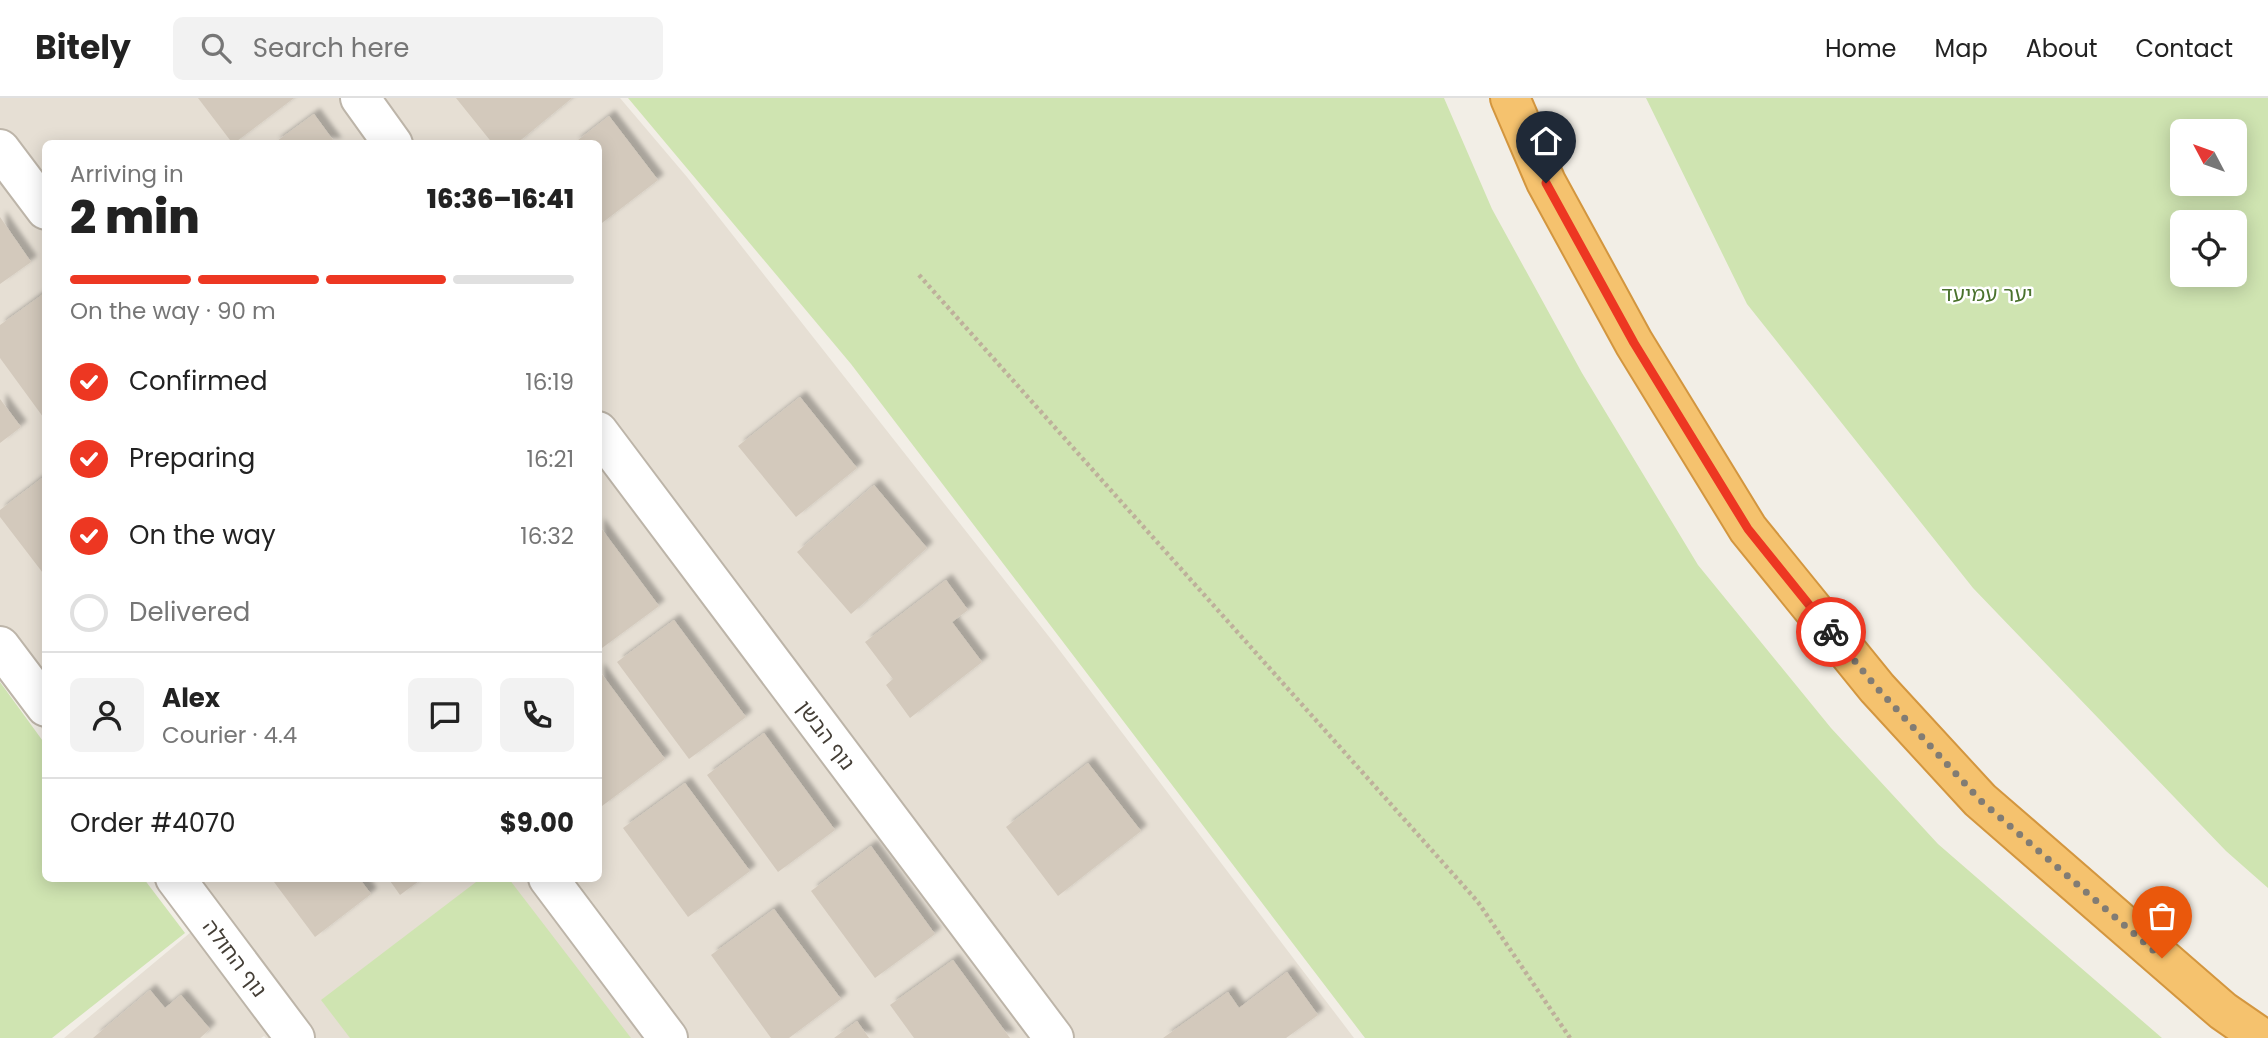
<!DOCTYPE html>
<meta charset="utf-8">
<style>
body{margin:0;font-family:Poppins,"Noto Sans Hebrew",sans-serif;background:#f2f2f2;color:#222;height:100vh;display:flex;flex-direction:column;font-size:26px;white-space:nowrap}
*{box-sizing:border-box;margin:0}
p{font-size:23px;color:#767676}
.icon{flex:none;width:38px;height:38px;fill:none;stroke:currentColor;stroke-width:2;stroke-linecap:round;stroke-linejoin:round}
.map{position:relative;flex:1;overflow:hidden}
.side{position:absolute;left:42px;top:42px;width:560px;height:742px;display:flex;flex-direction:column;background:#fff;border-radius:10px;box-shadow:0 4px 18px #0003}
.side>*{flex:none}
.needle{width:46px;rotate:311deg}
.buttons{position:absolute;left:2170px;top:21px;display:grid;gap:14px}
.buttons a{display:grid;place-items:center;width:77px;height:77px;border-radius:10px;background:#fff;box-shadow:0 4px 18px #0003;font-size:35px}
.pin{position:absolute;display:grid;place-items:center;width:60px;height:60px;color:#fff;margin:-72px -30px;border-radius:50% 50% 50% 0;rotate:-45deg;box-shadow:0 0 7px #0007}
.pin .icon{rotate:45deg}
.courier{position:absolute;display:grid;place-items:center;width:70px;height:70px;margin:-35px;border:5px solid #ed3722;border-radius:50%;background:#fff;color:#222;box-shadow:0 2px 9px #0007}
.head em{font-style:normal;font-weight:800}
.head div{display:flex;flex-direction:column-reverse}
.head{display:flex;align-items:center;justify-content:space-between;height:119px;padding:0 28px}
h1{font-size:46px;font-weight:800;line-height:52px}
.bar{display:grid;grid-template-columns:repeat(4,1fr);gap:10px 7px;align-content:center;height:84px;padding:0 28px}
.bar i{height:9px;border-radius:5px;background:#e0e0e0}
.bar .current{background:#ed3722}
.bar p{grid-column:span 4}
.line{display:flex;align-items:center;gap:18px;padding:0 28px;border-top:2px solid #e0e0e0}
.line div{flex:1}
.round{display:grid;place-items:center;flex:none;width:74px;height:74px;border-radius:10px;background:#f2f2f2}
ol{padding:0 28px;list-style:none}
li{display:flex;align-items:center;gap:21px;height:77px}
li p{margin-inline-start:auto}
li .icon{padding:7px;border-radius:50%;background:#ed3722;color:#fff;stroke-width:4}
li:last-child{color:#767676}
li i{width:38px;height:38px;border:4px solid #e0e0e0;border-radius:50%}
header{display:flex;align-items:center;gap:42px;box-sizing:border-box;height:98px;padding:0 35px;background:#fff;border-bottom:2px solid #e0e0e0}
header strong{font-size:33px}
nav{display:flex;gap:38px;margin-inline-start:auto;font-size:24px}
.search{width:490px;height:63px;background:#f2f2f2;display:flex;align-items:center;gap:18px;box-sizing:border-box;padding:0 24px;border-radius:10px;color:#767676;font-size:26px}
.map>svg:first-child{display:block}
</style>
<header>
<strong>Bitely</strong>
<div class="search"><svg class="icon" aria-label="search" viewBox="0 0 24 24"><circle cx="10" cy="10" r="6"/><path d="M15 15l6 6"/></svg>Search here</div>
<nav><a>Home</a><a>Map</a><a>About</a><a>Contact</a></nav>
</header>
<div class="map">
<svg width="2268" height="940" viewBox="0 0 2268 940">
<defs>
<filter id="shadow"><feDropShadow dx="6" dy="-6" stdDeviation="2" flood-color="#0004"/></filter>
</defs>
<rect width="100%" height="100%" fill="#f2eee6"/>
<!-- residential -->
<path fill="#e6dfd4" d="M0,0H620L687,79L1054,545L1354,940H266L264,938L261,940H64L191,834L152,781L598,780V46H46L45,635L0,573Z"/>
<!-- green -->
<g fill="#cfe4b1" fill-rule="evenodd">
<path d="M628,0H1444L1492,111L1582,275L1698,467L1831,630L1938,746L2162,940H1365L851,266Z"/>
<path d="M1646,0H2268V790L2226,753L1973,490L1747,206ZM2235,33V86H2182V33ZM2235,124V177H2182V124Z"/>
<path d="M0,584L45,646L46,780L144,781L185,835L52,940H0Z"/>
<path d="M480,781H509L631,940H350L321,902Z"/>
</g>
<!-- building -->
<g fill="#d3c9bc" filter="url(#shadow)">
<path d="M198,0H294L233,46Z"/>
<path d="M456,0H572L516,46H493Z"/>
<path d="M314,16L336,46H273Z"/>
<path d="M609,18L658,82L598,128V46H573Z"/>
<path d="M0,119L31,164L0,186Z"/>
<path d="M46,194V323L0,260V227Z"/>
<path d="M800,299L857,370L796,419L738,348Z"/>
<path d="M0,301L21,329L0,345Z"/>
<path d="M46,377V479L0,419V412Z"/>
<path d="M874,387L927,450L851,516L797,454Z"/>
<path d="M598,426L659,508L602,550L598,545Z"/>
<path d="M946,482L968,512L952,524L982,564L910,620L886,587L893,581L865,544Z"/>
<path d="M674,522L746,619L689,661L617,564Z"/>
<path d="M598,571L665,661L602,708L598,704Z"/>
<path d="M764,635L835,732L778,774L707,677Z"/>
<path d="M1088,665L1141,733L1058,798L1006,729Z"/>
<path d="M685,685L750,773L688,819L623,730Z"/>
<path d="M871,748L935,836L875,880L811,793Z"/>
<path d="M271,780H359L371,796L315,839Z"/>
<path d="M388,780H423L400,797Z"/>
<path d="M774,811L841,901L789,940H771L711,857Z"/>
<path d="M953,862L1010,940H914L890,907Z"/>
<path d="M1287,874L1318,917L1286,940H1163L1228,894L1239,910Z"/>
<path d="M150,892L165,910L181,897L210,931L200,940H93Z"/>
<path d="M857,923L869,940H834Z"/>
</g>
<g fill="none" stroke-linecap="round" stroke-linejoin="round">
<!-- minor casing -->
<g stroke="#bdb5a9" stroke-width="42">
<g id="minor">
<path d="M360,0L393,46"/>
<path d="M0,51L46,112"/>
<path d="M598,333L1054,940"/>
<path d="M0,548L46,609"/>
<path d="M175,780L295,940"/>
<path d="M548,780L668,940"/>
</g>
</g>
<!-- highway casing -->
<g stroke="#d3963f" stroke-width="42">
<path id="highway" d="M1510,0L1546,84L1634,245L1748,431L1877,590L1980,702L2223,913L2262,940"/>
</g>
<!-- path -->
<path stroke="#beb09b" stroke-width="4.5" stroke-dasharray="3.5 3.5" stroke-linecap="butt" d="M919,177L1478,804L1570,940"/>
<!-- minor -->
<use href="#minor" stroke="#fff" stroke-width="38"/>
<!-- highway -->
<use href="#highway" stroke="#f5c26e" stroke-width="38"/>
</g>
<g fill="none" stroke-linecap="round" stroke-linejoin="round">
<!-- done -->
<path stroke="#817c74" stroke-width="7" stroke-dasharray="0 12.6" d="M1831,534L1877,590L1980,702L2162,860"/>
<!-- route -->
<path stroke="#ed3722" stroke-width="9" d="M1546,85L1634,245L1748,431L1831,534"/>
</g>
<g text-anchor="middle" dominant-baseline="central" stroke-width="5" stroke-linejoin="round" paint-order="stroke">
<!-- park labels -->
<g font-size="21" fill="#4a722d" stroke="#fff">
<text x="1987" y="195">יער עמיעד</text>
</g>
<!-- street labels -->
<g font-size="21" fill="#443e36" stroke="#fff">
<text transform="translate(826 637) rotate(53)">נוף הבשן</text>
<text transform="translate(235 860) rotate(53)">נוף החולה</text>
</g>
</g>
</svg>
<div class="buttons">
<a><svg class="needle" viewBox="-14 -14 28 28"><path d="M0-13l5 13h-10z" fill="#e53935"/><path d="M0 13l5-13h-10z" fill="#767676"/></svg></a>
<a><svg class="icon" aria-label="locate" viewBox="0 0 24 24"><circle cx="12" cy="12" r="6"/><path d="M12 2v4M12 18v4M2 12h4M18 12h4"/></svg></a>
</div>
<div class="pin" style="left:2162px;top:860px;background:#ea580c"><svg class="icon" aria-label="bag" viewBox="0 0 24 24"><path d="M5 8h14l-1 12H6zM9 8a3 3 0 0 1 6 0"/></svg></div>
<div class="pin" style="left:1546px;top:85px;background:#1f2937"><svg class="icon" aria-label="home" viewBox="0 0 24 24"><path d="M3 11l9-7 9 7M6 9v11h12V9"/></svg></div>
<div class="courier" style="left:1831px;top:534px"><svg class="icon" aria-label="bike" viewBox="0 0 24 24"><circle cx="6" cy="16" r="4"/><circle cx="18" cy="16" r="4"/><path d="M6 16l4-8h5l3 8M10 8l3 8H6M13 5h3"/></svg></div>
<section class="side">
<div class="head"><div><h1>2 min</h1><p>Arriving in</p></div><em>16:36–16:41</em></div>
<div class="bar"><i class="current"></i><i class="current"></i><i class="current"></i><i></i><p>On the way · 90 m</p></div>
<ol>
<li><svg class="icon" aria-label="check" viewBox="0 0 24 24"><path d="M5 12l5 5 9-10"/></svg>Confirmed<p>16:19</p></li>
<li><svg class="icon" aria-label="check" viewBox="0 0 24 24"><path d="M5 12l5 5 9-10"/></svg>Preparing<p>16:21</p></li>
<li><svg class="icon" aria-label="check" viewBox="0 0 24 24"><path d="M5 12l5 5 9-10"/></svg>On the way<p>16:32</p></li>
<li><i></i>Delivered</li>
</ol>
<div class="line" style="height:126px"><a class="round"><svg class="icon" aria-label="person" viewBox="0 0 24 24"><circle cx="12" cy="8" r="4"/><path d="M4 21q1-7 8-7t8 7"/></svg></a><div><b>Alex</b><p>Courier · 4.4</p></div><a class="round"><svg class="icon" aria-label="chat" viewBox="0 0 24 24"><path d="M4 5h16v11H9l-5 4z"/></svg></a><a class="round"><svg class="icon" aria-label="phone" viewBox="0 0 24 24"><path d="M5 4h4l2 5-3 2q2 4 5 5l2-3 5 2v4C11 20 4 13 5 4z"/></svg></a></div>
<div class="line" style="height:91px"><div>Order #4070</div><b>$9.00</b></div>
</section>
</div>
